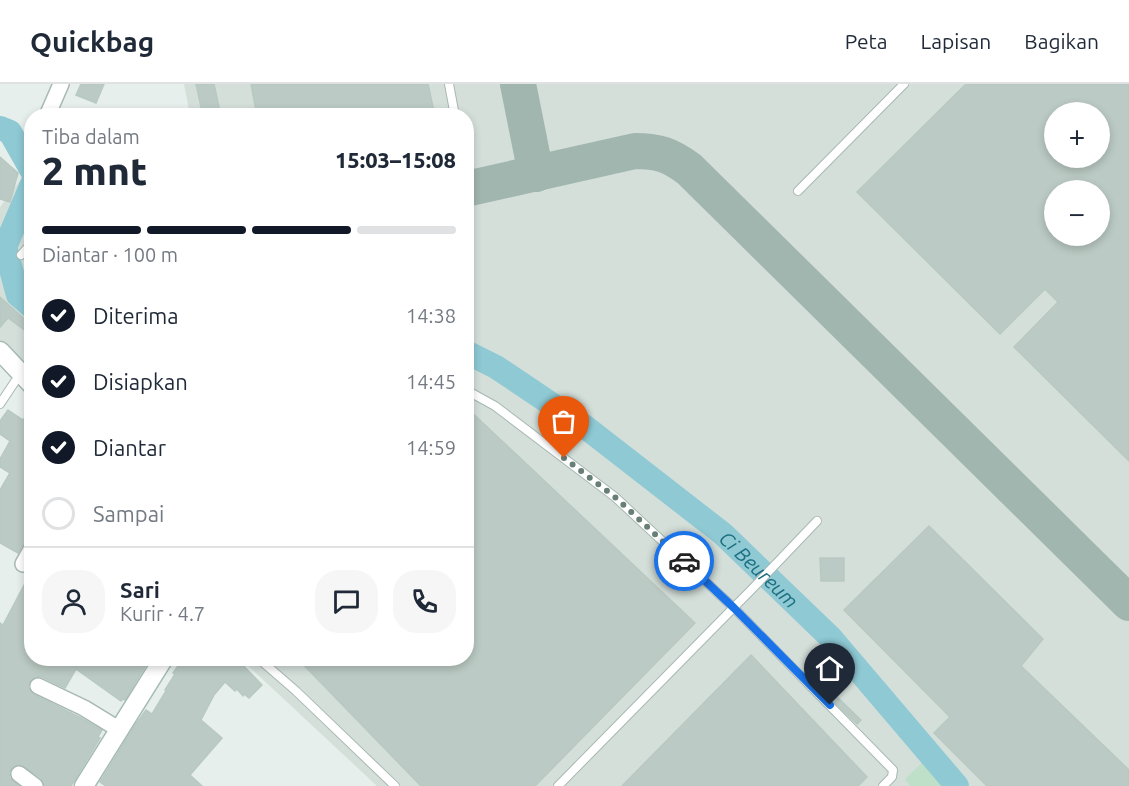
<!DOCTYPE html>
<html lang="id">
<meta charset="utf-8">
<style>
body{margin:0;font-family:Ubuntu,sans-serif;background:#f6f6f7;color:#1f2937;height:100vh;display:flex;flex-direction:column;font-size:22px;white-space:nowrap}
*{box-sizing:border-box;margin:0}
p{font-size:20px;color:#747a83}
.icon{flex:none;width:33px;height:33px;fill:none;stroke:currentColor;stroke-width:2;stroke-linecap:round;stroke-linejoin:round}
.map{position:relative;flex:1;overflow:hidden}
.side{position:absolute;left:24px;top:24px;width:450px;height:558px;display:flex;flex-direction:column;background:#fff;border-radius:24px;box-shadow:0 3px 9px #0003}
.side>*{flex:none}
.fabs{position:absolute;left:1044px;top:18px;display:grid;gap:12px}
.fabs a{display:grid;place-items:center;width:66px;height:66px;border-radius:50%;background:#fff;box-shadow:0 3px 9px #0003;font-size:30px}
.pin{position:absolute;display:grid;place-items:center;width:51px;height:51px;color:#fff;margin:-62px -26px;border-radius:50% 50% 50% 0;rotate:-45deg;box-shadow:0 0 6px #0007}
.pin .icon{rotate:45deg}
.courier{position:absolute;display:grid;place-items:center;width:60px;height:60px;margin:-30px;border:4px solid #1a73e8;border-radius:50%;background:#fff;color:#222;box-shadow:0 2px 8px #0007}
.head em{font-style:normal;font-weight:800}
.head div{display:flex;flex-direction:column-reverse}
.head{display:flex;align-items:center;justify-content:space-between;height:102px;padding:0 18px}
h1{font-size:39px;font-weight:800;line-height:45px}
.bar{display:grid;grid-template-columns:repeat(4,1fr);gap:9px 6px;align-content:center;height:72px;padding:0 18px}
.bar i{height:8px;border-radius:4px;background:#e0e1e3}
.bar .active{background:#111827}
.bar p{grid-column:span 4}
.line{display:flex;align-items:center;gap:15px;padding:0 18px;border-top:2px solid #e0e1e3}
.line div{flex:1}
.round{display:grid;place-items:center;flex:none;width:63px;height:63px;border-radius:24px;background:#f6f6f7}
ol{padding:0 18px;list-style:none}
li{display:flex;align-items:center;gap:18px;height:66px}
li p{margin-inline-start:auto}
li .icon{padding:6px;border-radius:50%;background:#111827;color:#fff;stroke-width:4}
li:last-child{color:#747a83}
li i{width:33px;height:33px;border:3px solid #e0e1e3;border-radius:50%}
header{display:flex;align-items:center;gap:36px;box-sizing:border-box;height:84px;padding:0 30px;background:#fff;border-bottom:2px solid #e0e1e3}
header strong{font-size:28px}
nav{display:flex;gap:33px;margin-inline-start:auto;font-size:21px}
.map>svg:first-child{display:block}
</style>
<header>
<strong>Quickbag</strong>
<nav><a>Peta</a><a>Lapisan</a><a>Bagikan</a></nav>
</header>
<div class="map">
<svg width="1129" height="702" viewBox="0 0 1129 702">
<rect width="100%" height="100%" fill="#e6efeb"/>
<!-- built -->
<g fill="#d4dfda" fill-rule="evenodd">
<path d="M184,0H1129V702H377L241,575L466,574V32L190,31ZM1054,28H1100V74H1054ZM1054,106H1100V152H1054Z"/>
<path d="M22,94L31,96V287L0,256V123Z"/>
</g>
<!-- green -->
<path fill="#bfe0c8" d="M902,644L960,702H910L905,695L925,676L899,646Z"/>
<g fill="none" stroke-linecap="round" stroke-linejoin="round">
<!-- river -->
<g stroke="#8ec9d4" stroke-width="24">
<path d="M0,44L10,48L32,87"/>
<path d="M32,100L5,163L18,211L32,223"/>
<path id="s1" d="M466,268L496,283L584,342L723,450L831,554L957,702"/>
</g>
<!-- taxiway -->
<g stroke="#a2b6b0" stroke-width="36">
<path d="M518,0L536,90"/>
<path d="M466,105L635,67C659,67 670,71 689,85L1129,519"/>
</g>
</g>
<!-- building -->
<g fill="#bbcac4" stroke="#b8c9c2" stroke-width="1.5" fill-rule="evenodd">
<path d="M81,0H104L96,19L76,11Z"/>
<path d="M196,0H214L221,32H203Z"/>
<path d="M251,0H428L435,32H257Z"/>
<path d="M966,0H1129V377L1014,263L1058,218L1045,205L1000,250L857,108ZM1054,28H1100V74H1054ZM1054,106H1100V152H1054Z"/>
<path d="M0,73L18,89L10,118L0,115Z"/>
<path d="M0,213L31,241L26,247L8,234L0,243Z"/>
<path d="M466,323L695,539L535,702H421L297,574H466Z"/>
<path d="M32,325V454L24,459L18,469L0,459V406L10,389L0,383V375L10,357L0,350V337L8,326L23,336Z"/>
<path d="M929,442L1043,555L1021,582L1129,686V702H987L934,649L950,633L844,526Z"/>
<path d="M820,474H844V497H821Z"/>
<path d="M32,486V574H64L76,583L82,574H150L125,616L123,615L121,617L76,585L65,604L42,593L37,592L30,597L28,603L33,610L79,633L102,646L98,653L100,654L71,702H45L41,694L20,680L12,684L9,689L10,694L19,702H0V539L3,541Z"/>
<path d="M751,571L867,693L858,702H622Z"/>
<path d="M196,574H236L262,601L249,614L244,610L243,612L237,605L235,607L225,598L214,611L201,636L222,654L190,691L202,702H106L100,698L134,643L146,626L152,630L166,607L165,606L175,590L173,589L182,576L189,581Z"/>
<path d="M836,612L861,636L857,640L832,616Z"/>
</g>
<g fill="none" stroke-linecap="round" stroke-linejoin="round">
<!-- lane casing -->
<g stroke="#a8b8b2" stroke-width="10">
<g id="lane">
<path d="M449,0L455,32"/>
<path d="M798,107L904,0"/>
<path d="M21,171L32,159"/>
<path d="M466,306L495,322L615,413L734,524L893,686L892,693L883,702"/>
<path d="M0,320L20,290"/>
<path d="M258,574L296,607L395,702"/>
<path d="M558,702L753,504L817,437"/>
</g>
</g>
<!-- street casing -->
<g stroke="#a8b8b2" stroke-width="18">
<g id="street">
<path d="M47,32L61,0"/>
<path d="M23,480L32,464"/>
<path d="M38,602L84,624L120,646"/>
<path d="M19,690L35,702"/>
</g>
</g>
<!-- secondary casing -->
<g stroke="#a4bbb3" stroke-width="21">
<g id="secondary">
<path d="M0,267L32,301"/>
<path d="M84,702L164,574"/>
</g>
</g>
<!-- lane -->
<use href="#lane" stroke="#fff" stroke-width="8"/>
<!-- street -->
<use href="#street" stroke="#fff" stroke-width="15"/>
<!-- secondary -->
<use href="#secondary" stroke="#fff" stroke-width="18"/>
</g>
<g fill="none" stroke-linecap="round" stroke-linejoin="round">
<!-- done -->
<path stroke="#687f78" stroke-width="6" stroke-dasharray="0 10.8" d="M564,374L615,413L684,477"/>
<!-- route -->
<path stroke="#1a73e8" stroke-width="8" d="M684,477L734,524L830,621"/>
</g>
<g text-anchor="middle" dominant-baseline="central" stroke-width="5" stroke-linejoin="round" paint-order="stroke">
<!-- water labels -->
<g font-size="20" font-style="italic" fill="#1c6f80" stroke="#f7fbf9">
<text stroke="none"><textPath href="#s1" startOffset="366">Ci Beureum</textPath></text>
</g>
</g>
</svg>
<div class="fabs">
<a>+</a>
<a>−</a>
</div>
<div class="pin" style="left:564px;top:374px;background:#ea580c"><svg class="icon" aria-label="bag" viewBox="0 0 24 24"><path d="M5 8h14l-1 12H6zM9 8a3 3 0 0 1 6 0"/></svg></div>
<div class="pin" style="left:830px;top:621px;background:#1f2937"><svg class="icon" aria-label="home" viewBox="0 0 24 24"><path d="M3 11l9-7 9 7M6 9v11h12V9"/></svg></div>
<div class="courier" style="left:684px;top:477px"><svg class="icon" aria-label="car" viewBox="0 0 24 24"><path d="M5 17H2v-5l4-1 3-4h7l3 4 3 1v5h-3M9 17h6M6 11h13"/><circle cx="7" cy="17" r="2"/><circle cx="17" cy="17" r="2"/></svg></div>
<section class="side">
<div class="head"><div><h1>2 mnt</h1><p>Tiba dalam</p></div><em>15:03–15:08</em></div>
<div class="bar"><i class="active"></i><i class="active"></i><i class="active"></i><i></i><p>Diantar · 100 m</p></div>
<ol>
<li><svg class="icon" aria-label="check" viewBox="0 0 24 24"><path d="M5 12l5 5 9-10"/></svg>Diterima<p>14:38</p></li>
<li><svg class="icon" aria-label="check" viewBox="0 0 24 24"><path d="M5 12l5 5 9-10"/></svg>Disiapkan<p>14:45</p></li>
<li><svg class="icon" aria-label="check" viewBox="0 0 24 24"><path d="M5 12l5 5 9-10"/></svg>Diantar<p>14:59</p></li>
<li><i></i>Sampai</li>
</ol>
<div class="line" style="height:108px"><a class="round"><svg class="icon" aria-label="person" viewBox="0 0 24 24"><circle cx="12" cy="8" r="4"/><path d="M4 21q1-7 8-7t8 7"/></svg></a><div><b>Sari</b><p>Kurir · 4.7</p></div><a class="round"><svg class="icon" aria-label="chat" viewBox="0 0 24 24"><path d="M4 5h16v11H9l-5 4z"/></svg></a><a class="round"><svg class="icon" aria-label="phone" viewBox="0 0 24 24"><path d="M5 4h4l2 5-3 2q2 4 5 5l2-3 5 2v4C11 20 4 13 5 4z"/></svg></a></div>
</section>
</div>
